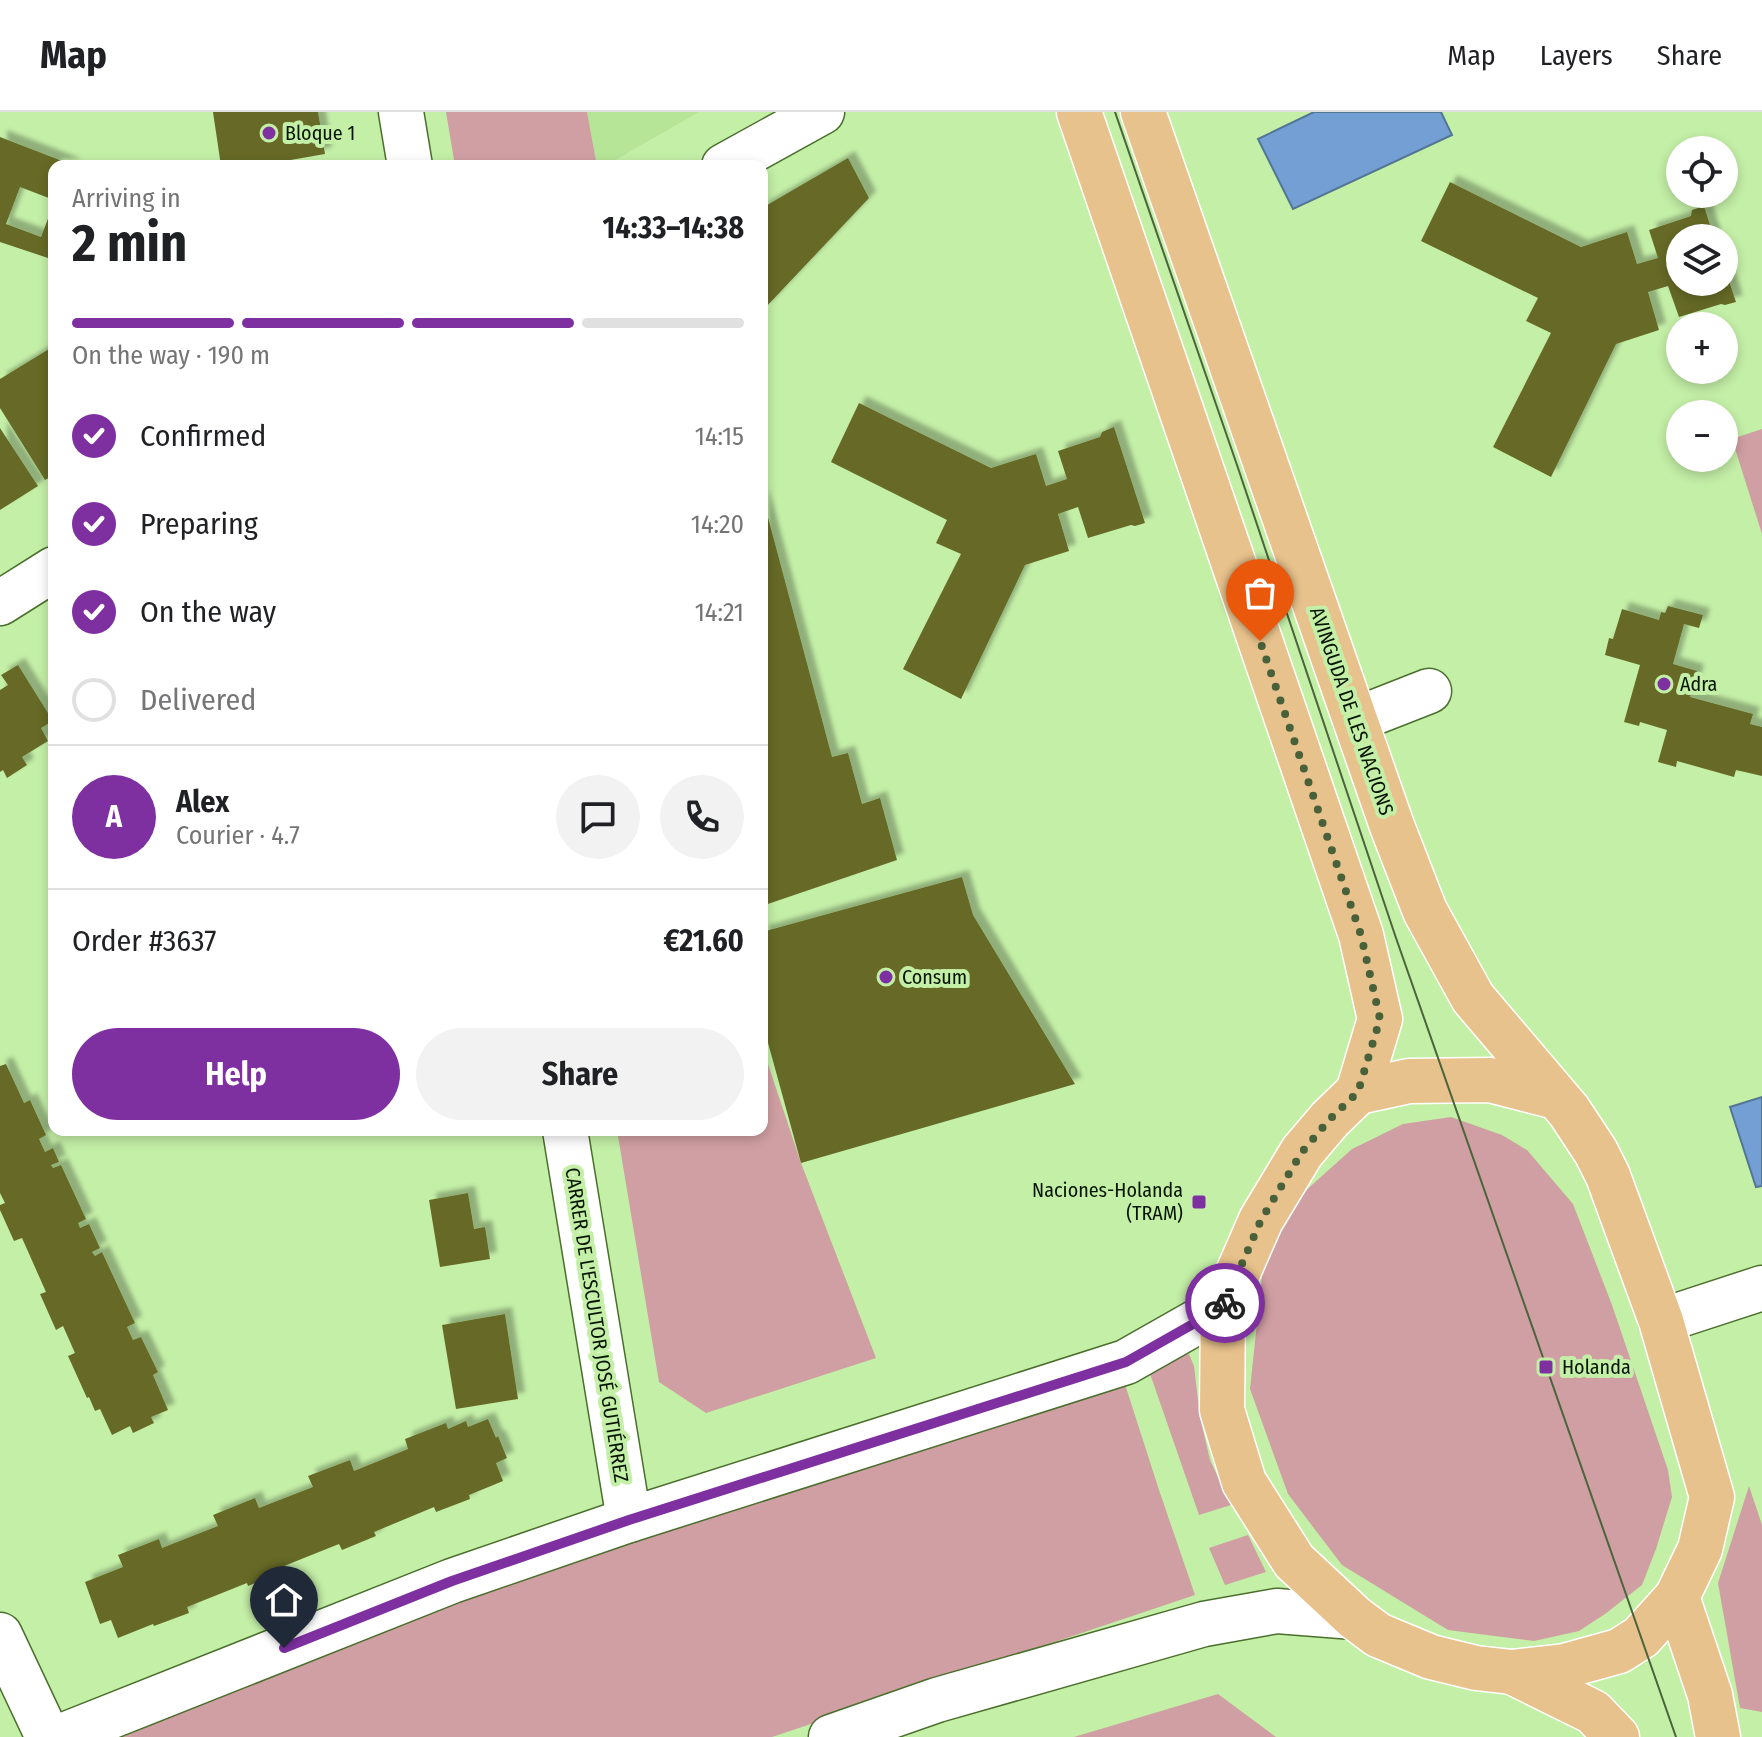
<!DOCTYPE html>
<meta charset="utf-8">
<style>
body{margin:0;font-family:"Fira Sans Condensed",sans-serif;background:#f2f2f2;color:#202124;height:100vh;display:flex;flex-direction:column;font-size:30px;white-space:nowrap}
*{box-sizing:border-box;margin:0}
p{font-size:26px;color:#757577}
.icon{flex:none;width:44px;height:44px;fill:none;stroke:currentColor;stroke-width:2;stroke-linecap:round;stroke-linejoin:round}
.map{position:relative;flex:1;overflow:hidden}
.side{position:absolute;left:48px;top:48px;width:720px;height:976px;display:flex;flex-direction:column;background:#fff;border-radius:16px;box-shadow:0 4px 12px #0003}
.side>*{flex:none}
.buttons{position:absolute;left:1666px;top:24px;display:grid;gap:16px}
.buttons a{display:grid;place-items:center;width:72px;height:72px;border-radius:50%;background:#fff;box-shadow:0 4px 12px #0003;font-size:40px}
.pin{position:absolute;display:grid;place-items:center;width:68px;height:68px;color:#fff;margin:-82px -34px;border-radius:50% 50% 50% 0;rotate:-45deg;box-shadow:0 0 8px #0007}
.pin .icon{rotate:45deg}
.courier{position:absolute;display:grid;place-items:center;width:80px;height:80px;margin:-40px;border:6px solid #7e30a1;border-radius:50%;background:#fff;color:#222;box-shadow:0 2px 10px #0007}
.headline em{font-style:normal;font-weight:700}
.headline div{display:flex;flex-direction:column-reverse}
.headline{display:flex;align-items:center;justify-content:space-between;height:136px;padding:0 24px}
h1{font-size:52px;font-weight:700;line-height:60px}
.bar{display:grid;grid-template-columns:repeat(4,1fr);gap:12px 8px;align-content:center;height:96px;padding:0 24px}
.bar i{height:10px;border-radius:6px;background:#e0e0e0}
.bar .current{background:#7e30a1}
.bar p{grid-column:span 4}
.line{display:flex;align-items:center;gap:20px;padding:0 24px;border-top:2px solid #e0e0e0}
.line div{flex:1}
.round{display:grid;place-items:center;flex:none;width:84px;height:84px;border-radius:42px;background:#f2f2f2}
ol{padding:0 24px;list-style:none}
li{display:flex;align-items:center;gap:24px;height:88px}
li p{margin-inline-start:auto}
li .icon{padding:8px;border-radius:50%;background:#7e30a1;color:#fff;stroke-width:4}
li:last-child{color:#757577}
li i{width:44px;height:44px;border:4px solid #e0e0e0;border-radius:50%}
.cta{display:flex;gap:16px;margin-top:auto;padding:16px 24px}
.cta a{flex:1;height:92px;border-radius:48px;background:#7e30a1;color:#fff;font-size:32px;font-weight:700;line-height:92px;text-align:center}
.cta a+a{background:#f2f2f2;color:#202124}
header{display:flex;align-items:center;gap:48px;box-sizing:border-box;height:112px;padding:0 40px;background:#fff;border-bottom:2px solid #e0e0e0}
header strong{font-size:38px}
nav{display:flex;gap:44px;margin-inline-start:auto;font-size:28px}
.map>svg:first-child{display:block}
</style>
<header>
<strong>Map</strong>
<nav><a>Map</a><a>Layers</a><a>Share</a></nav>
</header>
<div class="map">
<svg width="1762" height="1625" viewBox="0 0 1762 1625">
<defs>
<filter id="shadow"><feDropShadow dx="7" dy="-7" stdDeviation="2" flood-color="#0004"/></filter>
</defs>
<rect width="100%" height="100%" fill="#c4efa7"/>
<!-- built -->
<path fill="#b6e597" d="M587,0H699L605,54H597Z"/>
<!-- green -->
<g fill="#d09fa3">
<path d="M446,0H587L597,54H455Z"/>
<path d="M1762,317V422L1732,327Z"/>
<path d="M762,934L801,1051L876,1246L706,1301L659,1270L617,1018H762Z"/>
<path d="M1451,1005L1502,1023L1527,1038L1573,1092L1612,1193L1668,1358L1672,1385L1656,1437L1642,1473L1605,1502L1579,1519L1534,1529L1448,1518L1342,1453L1288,1382L1250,1277L1264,1145L1303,1081L1352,1037L1403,1012Z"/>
<path d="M1189,1242L1194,1254L1200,1305L1210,1348L1231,1393L1199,1403L1147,1253Z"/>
<path d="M1122,1263L1159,1378L1195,1483L1189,1485L772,1625H123L431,1494Z"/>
<path d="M1749,1374L1762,1413V1600L1740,1596L1718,1471Z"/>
<path d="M1248,1423L1266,1460L1225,1473L1209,1436Z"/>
<path d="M1218,1582L1276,1625H1074Z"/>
</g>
<!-- water -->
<g fill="#739fd4" stroke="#537694" stroke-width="2">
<path d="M1314,0H1441L1452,23L1293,97L1258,27Z"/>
<path d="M1762,985V1074L1756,1075L1730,995Z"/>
</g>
<!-- building -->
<g fill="#666b26" filter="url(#shadow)">
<path d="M213,0H318L325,42L256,54H221Z"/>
<path d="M0,25L75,54H54V88L20,75L6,112L41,125L54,91V148L0,130Z"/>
<path d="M848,46L869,86L765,196L762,197V96Z"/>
<path d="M1450,70L1581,135L1627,120L1637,152L1658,146L1649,118L1691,104L1692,98L1704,94L1714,126H1680V170H1724L1725,157L1736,190L1725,193L1721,192L1679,205L1668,174L1648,180L1659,218L1616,232L1551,365L1493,335L1551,221L1526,209L1538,186L1421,129Z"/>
<path d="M54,234V363L45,368L0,296V267Z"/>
<path d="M859,291L991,356L1036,342L1046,374L1067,367L1058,339L1100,325L1102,320L1114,315L1145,411L1135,414L1131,413L1088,426L1078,395L1058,402L1069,439L1025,453L961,587L903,557L961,442L936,431L947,408L831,350Z"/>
<path d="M0,316L38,374L0,398Z"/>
<path d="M762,383L832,645L848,641L862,692L880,686L897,748L762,794Z"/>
<path d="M1668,494L1703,503L1699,516L1684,512L1673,552L1697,559L1690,585L1753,602L1750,612L1762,615V664L1736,658L1734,665L1677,649L1676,655L1658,650L1667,618L1640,610L1639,614L1624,610L1640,553L1605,543L1609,526L1613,527L1622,497L1659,508L1661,500L1665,501Z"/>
<path d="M18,553L53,609L41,616L48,629L22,645L27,653L7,666L3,658L0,660V578L8,573L1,563Z"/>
<path d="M962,765L973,803L1075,972L801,1051L762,909V820Z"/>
<path d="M6,952L24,991L30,988L46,1023L39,1027L45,1040L53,1036L59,1050L51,1053L53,1056L61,1053L86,1107L78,1111L80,1116L89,1112L100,1136L92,1140L95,1144L102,1140L135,1211L127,1215L133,1228L141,1225L158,1260L153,1263L168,1298L151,1305L154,1311L133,1321L130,1314L112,1323L100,1297L95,1299L89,1285L87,1286L68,1244L75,1241L63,1214L56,1218L40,1182L46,1180L22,1126L14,1129L0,1098V1093L5,1091L0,1081V954Z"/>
<path d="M468,1081L474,1117L485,1115L490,1147L440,1155L429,1088Z"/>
<path d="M505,1202L518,1287L456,1297L442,1213Z"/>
<path d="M488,1307L496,1326L498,1324L507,1346L496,1351L503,1369L469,1383L470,1387L436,1400L434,1395L374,1420L376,1424L342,1438L339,1432L279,1456L281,1461L248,1474L247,1471L187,1495L189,1501L154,1514L153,1512L118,1526L111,1508L100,1512L85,1470L123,1455L118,1443L159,1427L162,1436L218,1414L213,1403L255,1386L259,1396L313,1375L308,1364L350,1348L354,1359L408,1337L405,1327L446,1311L448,1317L466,1309L468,1315Z"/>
</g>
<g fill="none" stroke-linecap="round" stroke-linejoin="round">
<!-- minor casing -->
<g stroke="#4a6f2c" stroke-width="47">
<g id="minor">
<path d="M401,0L410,54"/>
<path d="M724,54L822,0"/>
<path d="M0,491L54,457"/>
<path d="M1355,608L1429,579"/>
<path d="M565,1018L629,1408"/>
<path d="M1661,1209L1762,1176"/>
<path d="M0,1523L48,1625"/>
<path d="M59,1625L452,1469L629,1408L1126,1250L1223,1195"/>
<path d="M831,1625L937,1588L1204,1512L1277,1499L1354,1505"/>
</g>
</g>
<!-- major casing -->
<g stroke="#fff" stroke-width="47">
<g id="major">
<path d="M1079,0L1361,823L1380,907L1358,980"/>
<path d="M1143,0L1392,714L1425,799L1473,886L1569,999L1596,1040L1608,1064L1661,1209L1712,1385L1700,1437L1677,1485L1641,1525L1619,1539L1565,1554L1512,1560L1476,1556L1431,1545L1378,1523L1354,1505L1294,1449L1244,1370L1222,1298L1223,1195L1261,1108L1302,1040L1330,1007L1358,980L1409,969L1490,968L1556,985"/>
<path d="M1677,1485L1710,1583L1718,1625"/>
<path d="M1512,1560L1593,1600L1617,1625"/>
</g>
</g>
<!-- minor -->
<use href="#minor" stroke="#fff" stroke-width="44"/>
<!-- major -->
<use href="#major" stroke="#e8c28c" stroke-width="44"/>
<!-- tram -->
<path stroke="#4b643c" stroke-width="2" d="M1115,0L1237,353L1396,826L1676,1625"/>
</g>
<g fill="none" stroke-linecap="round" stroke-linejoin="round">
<!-- done -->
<path stroke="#49613a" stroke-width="8" stroke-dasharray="0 14.4" d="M1225,1191L1261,1108L1302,1040L1330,1007L1358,980L1380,907L1361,823L1260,529"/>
<!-- route -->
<path stroke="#7e30a1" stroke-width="10" d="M284,1536L452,1469L629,1408L1126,1250L1223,1195L1225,1191"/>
</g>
<!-- markers -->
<g fill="#7e30a1" stroke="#c4efa7" stroke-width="3">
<circle cx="269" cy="21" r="8"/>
<circle cx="1664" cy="572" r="8"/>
<circle cx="886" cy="865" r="8"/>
<rect x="1191" y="1082" width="16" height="16" rx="4"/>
<rect x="1538" y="1247" width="16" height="16" rx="4"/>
</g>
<g text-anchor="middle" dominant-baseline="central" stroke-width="8" stroke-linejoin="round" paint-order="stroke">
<!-- poi labels -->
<g font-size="20" fill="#071500" stroke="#c4efa7" text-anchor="start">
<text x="285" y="21">Bloque 1</text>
<text x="1680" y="572">Adra</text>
<text x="902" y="865">Consum</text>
<text x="1183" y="1078" text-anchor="end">Naciones-Holanda<tspan x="1183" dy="23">(TRAM)</tspan></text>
<text x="1562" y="1255">Holanda</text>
</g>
<!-- street labels -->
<g font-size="20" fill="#071500" stroke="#c4efa7">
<text transform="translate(1352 599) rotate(71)">AVINGUDA DE LES NACIONS</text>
<text transform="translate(597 1213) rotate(81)">CARRER DE L'ESCULTOR JOSÉ GUTIÉRREZ</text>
</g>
</g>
</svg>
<div class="buttons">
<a><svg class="icon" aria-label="locate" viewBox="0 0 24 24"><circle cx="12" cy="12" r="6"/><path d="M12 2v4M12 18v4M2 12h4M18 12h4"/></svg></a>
<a><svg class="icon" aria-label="layers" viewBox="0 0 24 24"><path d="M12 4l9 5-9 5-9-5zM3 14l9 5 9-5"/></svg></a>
<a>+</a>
<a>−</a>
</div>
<div class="pin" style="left:1260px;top:529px;background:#ea580c"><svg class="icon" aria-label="bag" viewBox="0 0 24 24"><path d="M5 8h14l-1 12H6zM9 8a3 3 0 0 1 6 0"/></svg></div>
<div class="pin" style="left:284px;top:1536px;background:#1f2937"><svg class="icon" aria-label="home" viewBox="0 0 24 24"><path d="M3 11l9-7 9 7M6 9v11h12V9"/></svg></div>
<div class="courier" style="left:1225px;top:1191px"><svg class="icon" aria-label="bike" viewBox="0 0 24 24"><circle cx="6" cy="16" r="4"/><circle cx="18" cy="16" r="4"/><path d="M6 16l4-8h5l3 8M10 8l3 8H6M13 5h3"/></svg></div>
<section class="side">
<div class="headline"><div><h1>2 min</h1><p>Arriving in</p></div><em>14:33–14:38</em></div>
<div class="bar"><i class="current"></i><i class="current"></i><i class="current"></i><i></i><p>On the way · 190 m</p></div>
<ol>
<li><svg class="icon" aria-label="check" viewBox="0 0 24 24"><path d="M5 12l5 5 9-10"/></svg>Confirmed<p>14:15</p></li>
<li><svg class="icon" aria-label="check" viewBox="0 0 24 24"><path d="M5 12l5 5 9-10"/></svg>Preparing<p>14:20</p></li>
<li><svg class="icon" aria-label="check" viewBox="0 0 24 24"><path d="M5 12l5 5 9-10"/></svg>On the way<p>14:21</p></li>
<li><i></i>Delivered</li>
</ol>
<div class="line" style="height:144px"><b class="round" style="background:#7e30a1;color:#fff">A</b><div><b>Alex</b><p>Courier · 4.7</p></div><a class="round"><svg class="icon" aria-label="chat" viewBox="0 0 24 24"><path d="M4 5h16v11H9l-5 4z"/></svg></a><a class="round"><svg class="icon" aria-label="phone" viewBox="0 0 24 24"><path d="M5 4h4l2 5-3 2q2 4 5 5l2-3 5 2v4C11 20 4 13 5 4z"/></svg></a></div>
<div class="line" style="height:104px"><div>Order #3637</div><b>€21.60</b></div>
<div class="cta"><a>Help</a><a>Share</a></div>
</section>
</div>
